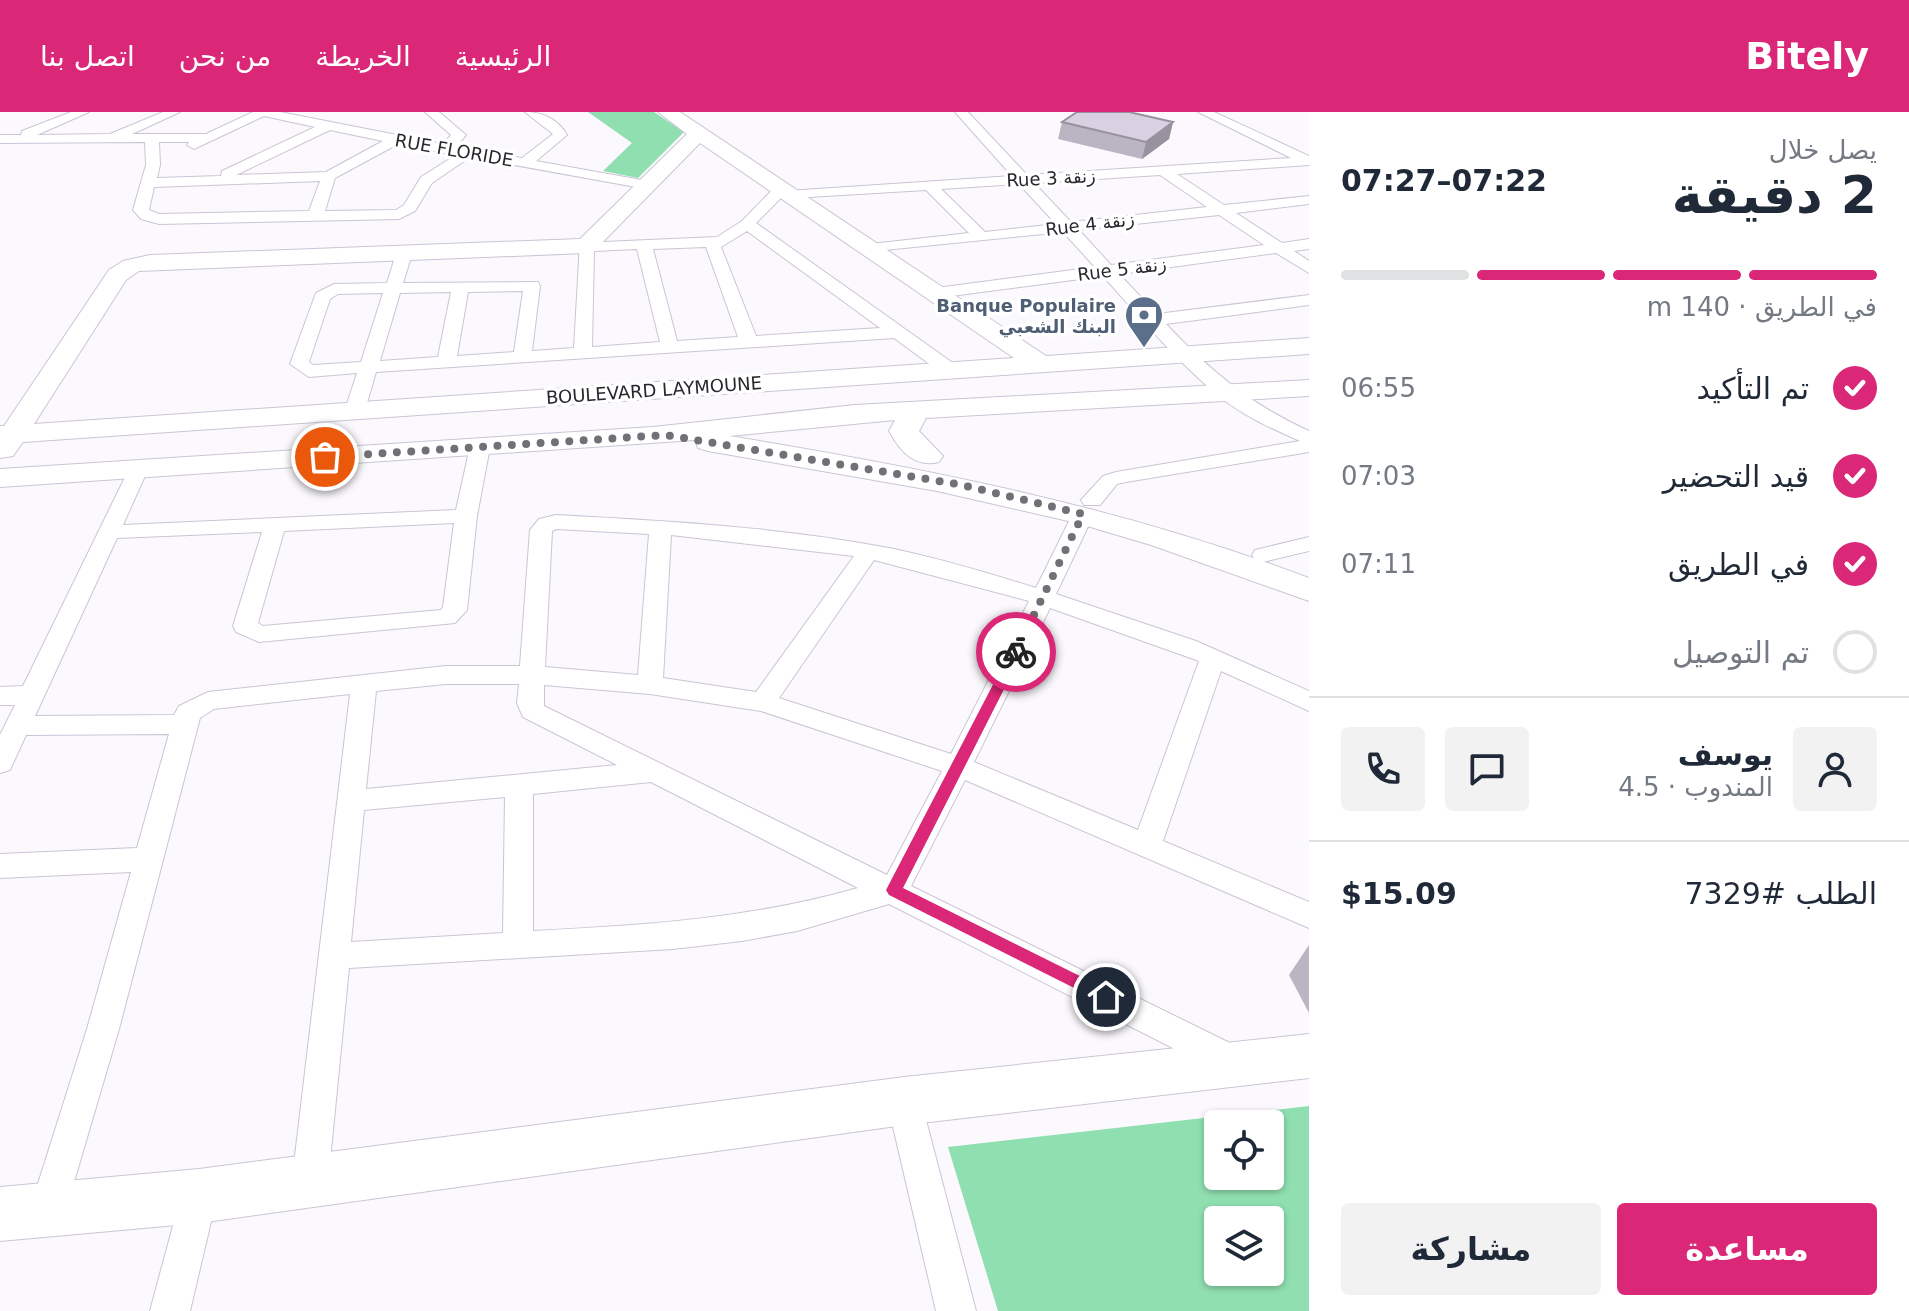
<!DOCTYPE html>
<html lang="ar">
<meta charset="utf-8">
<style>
body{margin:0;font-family:"DejaVu Sans","Noto Naskh Arabic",sans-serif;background:#f2f2f3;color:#1f2937;direction:rtl;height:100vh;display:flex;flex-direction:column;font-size:30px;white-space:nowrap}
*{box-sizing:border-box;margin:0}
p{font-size:26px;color:#747a83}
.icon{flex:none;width:44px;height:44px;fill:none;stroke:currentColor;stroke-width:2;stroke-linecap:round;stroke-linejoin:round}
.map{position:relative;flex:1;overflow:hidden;direction:ltr}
.drawer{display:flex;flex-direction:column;background:#fff;width:600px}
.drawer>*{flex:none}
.tools{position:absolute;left:1204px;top:998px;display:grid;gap:16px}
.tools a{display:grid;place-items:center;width:80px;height:80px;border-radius:8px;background:#fff;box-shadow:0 2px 6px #0004;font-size:40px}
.pin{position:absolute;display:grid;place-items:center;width:68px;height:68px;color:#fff;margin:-34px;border:4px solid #fff;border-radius:50%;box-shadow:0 2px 8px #0007}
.courier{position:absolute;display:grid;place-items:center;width:80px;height:80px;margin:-40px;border:6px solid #db2777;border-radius:50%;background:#fff;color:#222;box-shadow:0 2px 10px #0007}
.headline em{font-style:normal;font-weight:600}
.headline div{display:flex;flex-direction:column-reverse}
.headline{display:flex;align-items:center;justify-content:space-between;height:136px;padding:0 32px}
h1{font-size:52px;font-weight:600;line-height:60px}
.bar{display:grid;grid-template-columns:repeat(4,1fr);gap:12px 8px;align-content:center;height:96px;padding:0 32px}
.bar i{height:10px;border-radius:6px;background:#e0e1e3}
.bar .current{background:#db2777}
.bar p{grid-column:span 4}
.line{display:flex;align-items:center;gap:20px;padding:0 32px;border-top:2px solid #e0e1e3}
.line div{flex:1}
.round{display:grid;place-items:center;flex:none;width:84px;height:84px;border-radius:8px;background:#f2f2f3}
ol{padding:0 32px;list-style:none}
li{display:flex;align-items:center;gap:24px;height:88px}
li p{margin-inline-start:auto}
li .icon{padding:8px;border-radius:50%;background:#db2777;color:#fff;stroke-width:4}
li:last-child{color:#747a83}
li i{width:44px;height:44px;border:4px solid #e0e1e3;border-radius:50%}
.primary-button{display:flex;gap:16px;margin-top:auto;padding:16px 32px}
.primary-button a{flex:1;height:92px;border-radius:8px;background:#db2777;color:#fff;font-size:32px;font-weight:600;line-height:92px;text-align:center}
.primary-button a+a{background:#f2f2f3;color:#1f2937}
header{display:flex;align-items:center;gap:48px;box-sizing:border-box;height:112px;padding:0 40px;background:#db2777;color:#fff}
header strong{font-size:38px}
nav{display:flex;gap:44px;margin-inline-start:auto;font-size:28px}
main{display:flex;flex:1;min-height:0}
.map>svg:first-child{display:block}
</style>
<header>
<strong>Bitely</strong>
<nav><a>الرئيسية</a><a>الخريطة</a><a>من نحن</a><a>اتصل بنا</a></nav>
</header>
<main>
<section class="drawer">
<div class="headline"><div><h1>2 دقيقة</h1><p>يصل خلال</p></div><em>07:22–07:27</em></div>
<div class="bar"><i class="current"></i><i class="current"></i><i class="current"></i><i></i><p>في الطريق · 140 m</p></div>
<ol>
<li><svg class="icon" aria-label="check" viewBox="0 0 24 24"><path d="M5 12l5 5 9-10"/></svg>تم التأكيد<p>06:55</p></li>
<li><svg class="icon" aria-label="check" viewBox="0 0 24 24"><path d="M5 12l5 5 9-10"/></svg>قيد التحضير<p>07:03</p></li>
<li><svg class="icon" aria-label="check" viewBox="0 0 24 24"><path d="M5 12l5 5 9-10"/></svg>في الطريق<p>07:11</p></li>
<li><i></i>تم التوصيل</li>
</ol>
<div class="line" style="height:144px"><a class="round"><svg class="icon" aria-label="person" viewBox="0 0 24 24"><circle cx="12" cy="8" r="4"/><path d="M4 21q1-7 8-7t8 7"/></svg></a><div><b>يوسف</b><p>المندوب · 4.5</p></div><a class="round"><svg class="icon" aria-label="chat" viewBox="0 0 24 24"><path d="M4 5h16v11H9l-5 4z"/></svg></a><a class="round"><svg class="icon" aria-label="phone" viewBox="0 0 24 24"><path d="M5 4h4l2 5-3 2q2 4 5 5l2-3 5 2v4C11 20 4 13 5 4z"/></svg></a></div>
<div class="line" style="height:104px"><div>الطلب #7329</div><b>$15.09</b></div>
<div class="primary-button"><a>مساعدة</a><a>مشاركة</a></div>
</section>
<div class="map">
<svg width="1309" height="1199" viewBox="0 0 1309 1199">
<rect width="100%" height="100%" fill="#fbf9fd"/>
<!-- green -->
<g fill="#90dfb0" fill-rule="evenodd">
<path d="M588,0H654L684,20L638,66L603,59L632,31Z"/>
<path d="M1309,994V1199H998L948,1035ZM1218,1012H1270V1064H1218ZM1218,1108H1270V1160H1218Z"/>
</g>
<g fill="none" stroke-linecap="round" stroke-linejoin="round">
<!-- street casing -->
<g stroke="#cbc4d5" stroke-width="2">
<g id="street">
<path d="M71,0H89L37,23L110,22L163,0H180L132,22H206L253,0H280L443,32L451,23L425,0H439L466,23L456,35L522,46L553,22L525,0C542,0 558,7 567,23L536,49L647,69L654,73L647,77L470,45L432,71L415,99L399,107L159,112L141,107L133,98L146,53L145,30L0,31V23H21L22,19ZM264,4L315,15L222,59L221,64L157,66L160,53L159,30H189L187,33L194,37ZM330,18L383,29L326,60L236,63ZM398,32L456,43L421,65L404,93L396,98L325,99L335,66ZM320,69L309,99L159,102L149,98L154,75Z"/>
<path d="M955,0H968L1027,63L1291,46L1198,0H1214L1309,44V53L1177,62L1224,93L1309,84V92L1236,101L1282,131L1309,127V137L1294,139L1309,149V161L1276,141L1119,162L1157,202L1309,183V193L1166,212C1210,259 1250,292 1309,319V340L1126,370L1117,372L1100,393H1084L1081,388L1103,364L1116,360L1300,329C1273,317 1243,304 1219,284C1176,249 1140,205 1103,164L936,186L928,181L936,176L1095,155L1063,120L865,140L863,137L871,132L969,121L926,78L792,86L787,85L786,81L756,111L957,254L959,258L957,262H943L894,226L376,260L365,298L355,304L345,298L357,261L309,265L290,252L316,181L334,172L387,171L396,142L404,137L412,142L403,171L538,170L540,174L532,239L574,236L580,131L717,125L742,109L777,73H787V79L1012,64ZM1160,63L1207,95L1071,110L1034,71ZM1019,72L1056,112L985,120L941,77ZM1219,103L1264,133L1111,153L1079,118ZM747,119L880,216L756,224L721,135ZM706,135L738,225L677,229L653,137ZM637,137L660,230L592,235L594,139ZM523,179L514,240L457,244L468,180ZM451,180L438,245L380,249L400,181ZM383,181L361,250L313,253L309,250L330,187L338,182Z"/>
<path d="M480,329L490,335L477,404L467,498L455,511L259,530L236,520L233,514L262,420L117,426L35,604L174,603L179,594L208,580L446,554H520L530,418L539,407L556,403C667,409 779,415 889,436C938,446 988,461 1036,476L1075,397H1091L1094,402L1056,482L1196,529L1309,579V599L1221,559L1163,729L1309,790V816L965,668L911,774L1242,937L1247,948L1242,959L1230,963L1218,959L889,792L797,819L742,829L673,837L349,856L328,1069L323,1082L310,1087L297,1082L292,1069L350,582L214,597L200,606L119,917L66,1097L61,1110L48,1115L35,1110L30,1097L87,917L131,760L0,766V742L137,736L169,622L26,623L10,658L0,661V623L15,593H0V575L23,574L131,353H145L148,357L123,413L456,398L470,335ZM454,411L443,495L441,498L263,514L258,511L284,419ZM556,417L649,422L638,563L545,555L552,419ZM671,423L854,444L756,580L663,566ZM874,448L1029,489L951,642L779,586ZM1050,496L1199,549L1138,718L974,650ZM446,572H519L517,591L523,605L617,653L366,677L376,579ZM544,573L650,582L761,599L942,659L887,763L544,594ZM651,670L858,776C749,807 646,813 533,819V682ZM505,685L503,821L351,830L364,698Z"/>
<path d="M1309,425V439L1263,450L1255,448L1252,443L1255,438Z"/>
<path d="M904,973L916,978L921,989L976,1199H936L887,989L892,978Z"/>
<path d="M199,1066L212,1071L217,1084L190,1199H150L181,1084L186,1071Z"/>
</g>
</g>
<!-- secondary casing -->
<g stroke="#cbc4d5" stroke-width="2">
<g id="secondary">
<path d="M658,0H680L1046,244L1309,226V242L23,330L13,344L0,346V314H4L109,158L123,149L150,143L580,127L687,22ZM700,31L1014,246L34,312L126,168L139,159L586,141L594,139Z"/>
<path d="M1309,268V284L926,306L919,319L943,344L939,350C914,356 900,339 889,319L895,308L729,324C926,356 1121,395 1309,466V489L1151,433L1077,411L937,379L708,339L698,336L695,328L0,375V357L653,315L855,293Z"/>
<path d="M1309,922V966L904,1013L199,1111L0,1129V1075L199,1057L904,965Z"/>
</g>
</g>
<!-- street -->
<use href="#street" fill="#fff" fill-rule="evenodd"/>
<!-- secondary -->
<use href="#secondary" fill="#fff" fill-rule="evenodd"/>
</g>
<!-- wall -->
<g fill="#bbb4c2">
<path d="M1062,10H1173L1169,27L1142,47L1058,27Z"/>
<path d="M1309,833V901L1289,863Z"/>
</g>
<!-- shaded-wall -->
<path fill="#98929e" d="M1173,10L1169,27L1142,47L1146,30Z"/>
<!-- building -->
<path fill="#d9d1e2" stroke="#98929e" stroke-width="2" d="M1077,0H1129L1173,10L1146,30L1062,10Z"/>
<!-- route -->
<path fill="#db2777" d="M1016,536L1023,540L903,776L1112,880L1114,885L1106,892L889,783L886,778L1010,540Z"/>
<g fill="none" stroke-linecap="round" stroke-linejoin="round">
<!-- done -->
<path stroke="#727076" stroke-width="8" stroke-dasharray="0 14.4" d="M325,345L666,323L962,373L1083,402L1016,540"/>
</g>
<!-- icons -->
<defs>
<g id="bank-pin" transform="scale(2)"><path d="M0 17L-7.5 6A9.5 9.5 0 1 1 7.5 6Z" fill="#5c6f8a" stroke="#fff"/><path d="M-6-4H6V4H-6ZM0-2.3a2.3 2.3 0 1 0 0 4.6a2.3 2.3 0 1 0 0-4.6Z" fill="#fff"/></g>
</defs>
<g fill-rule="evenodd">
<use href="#bank-pin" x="1144" y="203"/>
</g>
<g text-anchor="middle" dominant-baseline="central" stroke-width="7" stroke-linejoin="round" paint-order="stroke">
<!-- far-street labels -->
<g font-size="18" fill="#29272d" stroke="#fff">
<text transform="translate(454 38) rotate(10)">RUE FLORIDE</text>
<text transform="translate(1051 66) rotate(-3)">Rue 3 زنقة</text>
<text transform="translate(1090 112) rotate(-7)">Rue 4 زنقة</text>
<text transform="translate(1122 157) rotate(-7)">Rue 5 زنقة</text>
<text transform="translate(654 278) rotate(-4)">BOULEVARD LAYMOUNE</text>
</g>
<!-- far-service labels -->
<g font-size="18" font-weight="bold" fill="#4e5e75" stroke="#fff" text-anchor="end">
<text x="1116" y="193">Banque Populaire<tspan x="1116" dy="21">البنك الشعبي</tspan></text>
</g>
</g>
</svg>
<div class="tools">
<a><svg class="icon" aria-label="locate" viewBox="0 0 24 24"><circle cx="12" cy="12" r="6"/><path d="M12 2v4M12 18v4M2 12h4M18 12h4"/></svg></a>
<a><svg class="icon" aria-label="layers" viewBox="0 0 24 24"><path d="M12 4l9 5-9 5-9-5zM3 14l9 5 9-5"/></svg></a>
</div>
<div class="pin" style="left:325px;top:345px;background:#ea580c"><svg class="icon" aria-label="bag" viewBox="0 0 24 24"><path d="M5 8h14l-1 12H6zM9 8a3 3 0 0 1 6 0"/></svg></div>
<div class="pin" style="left:1106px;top:885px;background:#1f2937"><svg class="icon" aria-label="home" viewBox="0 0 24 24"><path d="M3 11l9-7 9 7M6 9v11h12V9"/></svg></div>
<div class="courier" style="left:1016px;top:540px"><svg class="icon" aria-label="bike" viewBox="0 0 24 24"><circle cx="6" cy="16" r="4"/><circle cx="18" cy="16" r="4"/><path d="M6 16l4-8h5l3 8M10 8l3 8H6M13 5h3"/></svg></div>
</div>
</main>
